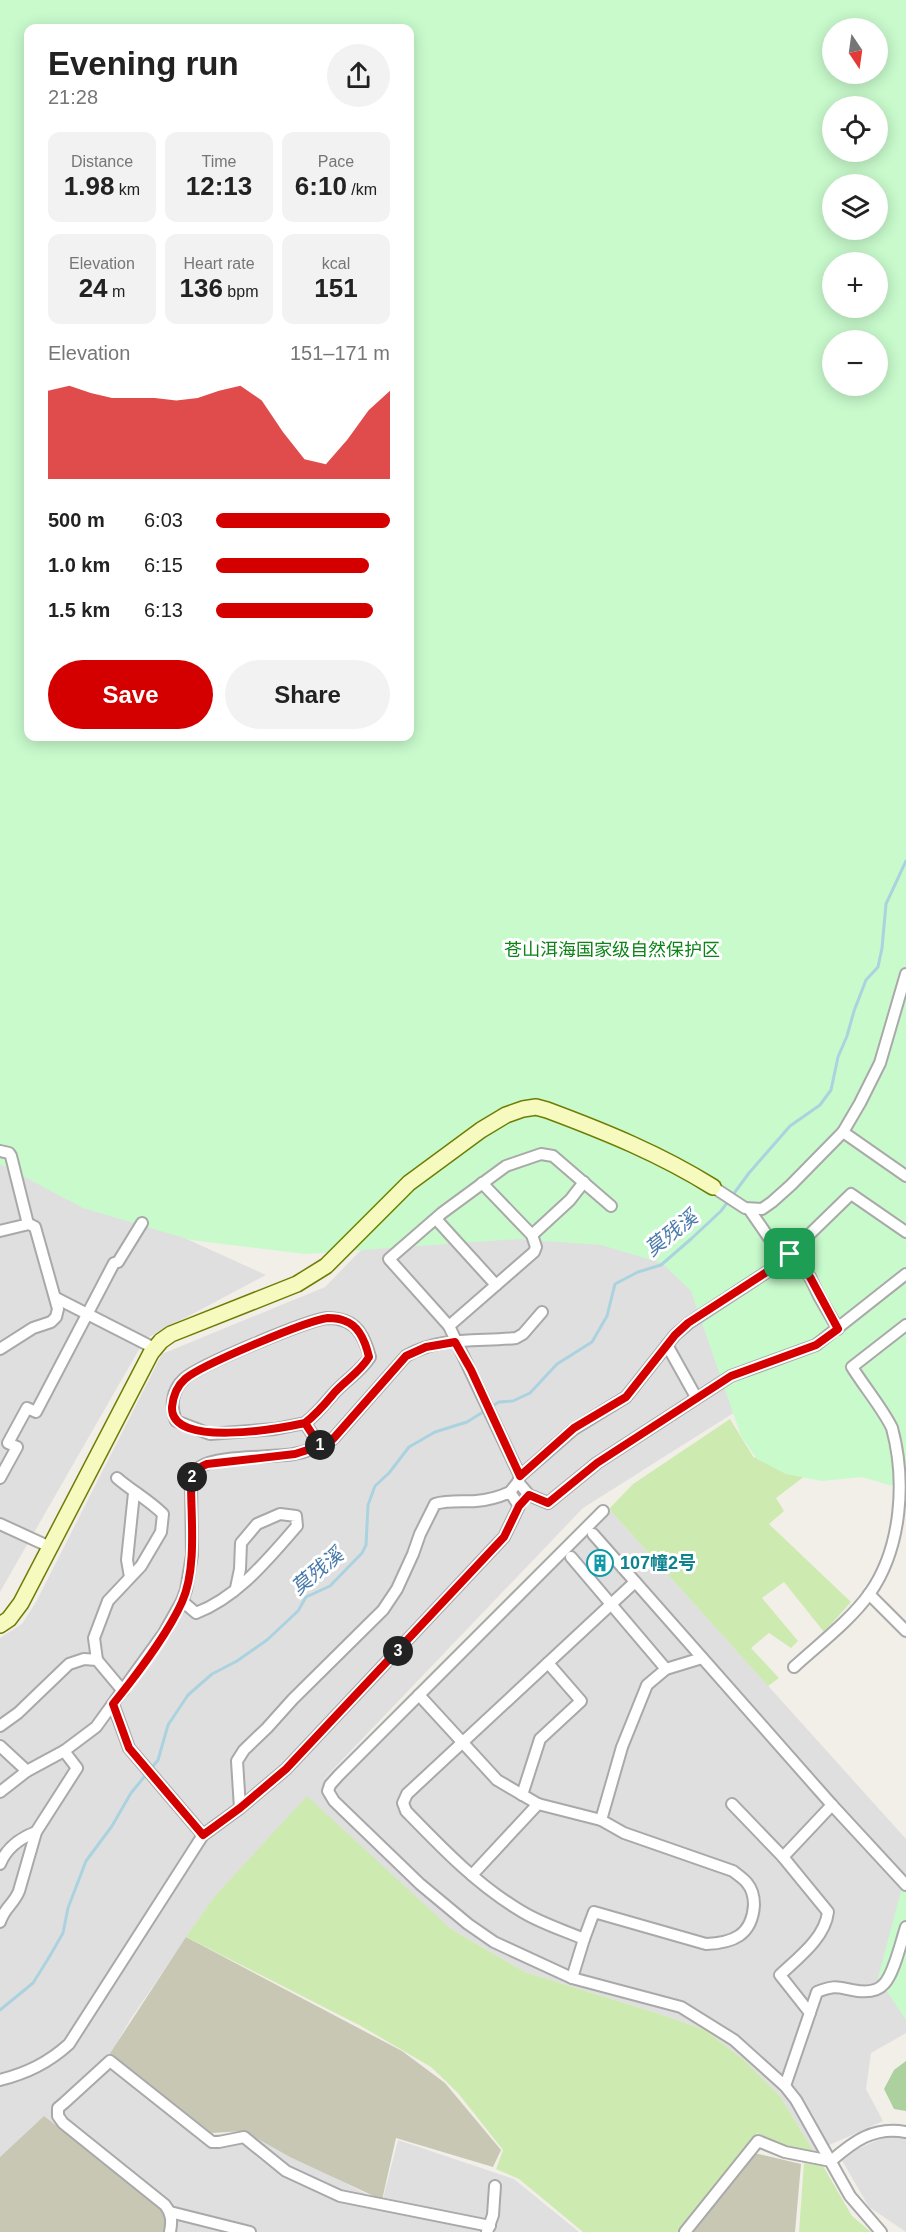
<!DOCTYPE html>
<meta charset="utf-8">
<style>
:root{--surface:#fff;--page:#f2f2f2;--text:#222;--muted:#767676;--accent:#d40000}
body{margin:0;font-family:Arial,"Noto Sans SC",sans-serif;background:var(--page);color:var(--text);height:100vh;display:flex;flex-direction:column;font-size:22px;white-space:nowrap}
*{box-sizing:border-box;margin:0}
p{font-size:20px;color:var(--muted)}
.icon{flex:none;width:33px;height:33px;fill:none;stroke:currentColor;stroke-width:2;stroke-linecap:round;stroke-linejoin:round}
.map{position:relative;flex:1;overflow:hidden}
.sheet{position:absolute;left:24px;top:24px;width:390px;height:717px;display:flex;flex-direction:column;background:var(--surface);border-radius:12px;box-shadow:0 3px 15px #0003}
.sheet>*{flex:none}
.needle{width:39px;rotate:167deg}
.fabs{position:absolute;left:822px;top:18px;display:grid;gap:12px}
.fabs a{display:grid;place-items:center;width:66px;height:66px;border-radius:50%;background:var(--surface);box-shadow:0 3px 15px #0003;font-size:30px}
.pin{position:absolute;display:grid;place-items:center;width:51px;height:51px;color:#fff;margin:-26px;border-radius:12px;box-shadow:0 3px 9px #0006}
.km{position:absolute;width:30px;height:30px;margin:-15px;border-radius:50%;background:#222;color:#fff;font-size:16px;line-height:30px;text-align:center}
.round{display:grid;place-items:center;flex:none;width:63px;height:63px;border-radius:32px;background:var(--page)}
.summary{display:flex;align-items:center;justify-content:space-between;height:102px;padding:0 24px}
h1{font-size:33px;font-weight:700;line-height:45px}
.stats{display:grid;grid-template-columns:repeat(3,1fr);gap:9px;height:102px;padding:6px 24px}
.stats div{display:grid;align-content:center;border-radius:12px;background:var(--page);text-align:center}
.stats b{font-size:26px;font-weight:700}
.stats small{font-size:16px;font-weight:400}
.stats p{font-size:16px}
.chart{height:168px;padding:12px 24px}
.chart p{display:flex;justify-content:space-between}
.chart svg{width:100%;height:108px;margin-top:6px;fill:var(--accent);opacity:.7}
.cta{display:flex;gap:12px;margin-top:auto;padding:12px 24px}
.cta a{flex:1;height:69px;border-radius:36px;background:var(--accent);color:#fff;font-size:24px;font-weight:700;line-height:69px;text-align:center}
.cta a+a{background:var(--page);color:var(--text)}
ul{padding:0 24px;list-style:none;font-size:20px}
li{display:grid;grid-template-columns:96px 72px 1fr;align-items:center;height:45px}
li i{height:15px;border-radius:8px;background:var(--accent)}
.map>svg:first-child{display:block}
.residential{fill:#e0dfdf}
.construction{fill:#c7c7b4}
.grass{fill:#cdebb0}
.forest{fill:#add19e}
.park{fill:#c8facc;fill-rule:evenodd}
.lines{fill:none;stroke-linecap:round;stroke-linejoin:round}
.stream{stroke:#aad3df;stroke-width:3}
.street-casing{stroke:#a9a9a9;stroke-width:14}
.secondary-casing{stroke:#707d05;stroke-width:18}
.street{stroke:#fff;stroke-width:10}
.secondary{stroke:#f7fabf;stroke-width:15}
.route-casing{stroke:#fff;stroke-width:12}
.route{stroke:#d40000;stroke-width:8}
.labels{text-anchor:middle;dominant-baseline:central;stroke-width:6;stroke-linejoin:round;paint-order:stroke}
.park-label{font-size:18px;fill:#0c8416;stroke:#fff}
.culture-label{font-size:18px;font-weight:bold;fill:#0d838f;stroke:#fff;text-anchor:start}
.water-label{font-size:20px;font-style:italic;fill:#4a7aab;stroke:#fff}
</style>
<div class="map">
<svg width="906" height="2232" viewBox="0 0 906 2232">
<rect width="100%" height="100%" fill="#f2efe9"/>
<!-- residential -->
<g class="residential">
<path d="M0 1154 266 1275 145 1339 0 1592Z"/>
<path d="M672 1175 743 1407 583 1508 321 1782 609 1509 906 1839V2033L871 2053 866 2089 883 2121 814 2152 780 2096 744 2060 705 2030 666 2016 525 1972 451 1929 413 1897H214L130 2020 110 2055 212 2135 245 2132 382 2202 398 2140 514 2179 579 2232H164L166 2221 44 2116 0 2157V1638L22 1624 36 1602 162 1354 325 1287 410 1200Z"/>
<path d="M906 2127V2232L869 2207 840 2157Z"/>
</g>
<!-- construction -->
<g class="construction">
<path d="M186 1937 402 2051 445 2083 501 2150 493 2167 396 2138 382 2200 290 2157 244 2131 212 2133 109 2055Z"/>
<path d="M44 2116 159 2206 166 2221 164 2232H0V2157Z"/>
<path d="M754 2153 801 2164 795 2232H693Z"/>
</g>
<!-- grass -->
<g class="grass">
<path d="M730 1419 754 1458 804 1431 822 1463 776 1498 784 1511 769 1524 851 1602 824 1632 784 1582 762 1598 798 1641 791 1648 769 1633 751 1648 779 1678 768 1686 609 1509 633 1484Z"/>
<path d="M307 1796 451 1929 525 1972 666 2016 705 2030 744 2060 780 2096 814 2152 787 2148 757 2133 678 2232H583L519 2179 496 2169 503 2150 458 2093 431 2067 361 2026 186 1937 214 1897Z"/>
<path d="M804 2163 823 2166 852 2216 871 2232H799Z"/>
</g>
<!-- forest -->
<path class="forest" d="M906 2061V2111L894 2109 884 2089 894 2070Z"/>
<!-- park -->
<g class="park">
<path d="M0 0H906V1490L862 1477 822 1481 786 1474 757 1459 741 1436 691 1291 662 1263 601 1245 517 1239 305 1254 191 1240 83 1208 0 1164ZM28 28H410V736H28ZM832 28H878V74H832ZM832 106H878V152H832ZM832 184H878V230H832ZM832 262H878V308H832ZM832 340H878V386H832Z"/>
<path d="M906 1872V2020L878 1978Z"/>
</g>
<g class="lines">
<!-- stream -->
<path class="stream" d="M0 2010 33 1983 48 1959 63 1933 68 1908 86 1861 112 1826 131 1793 158 1760 168 1725 188 1695 212 1674 237 1661 267 1640 298 1611 306 1597 330 1586 362 1553 366 1545 368 1505 375 1486 389 1473 409 1447 435 1432 467 1422 499 1402 513 1401 530 1393 557 1364 592 1342 607 1316 615 1284 638 1272 661 1265 691 1239 721 1211 749 1173 790 1126 820 1105 831 1090 838 1057 847 1036 854 1011 866 980 878 967 882 948 886 904 906 861"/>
<defs>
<g id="street">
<path d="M843 1132 906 1176"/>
<path d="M0 1151 9 1153 11 1156 28 1224"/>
<path d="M482 1183 532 1235 570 1200 584 1182"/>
<path d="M713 1187 745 1208 762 1209 772 1202 791 1185 843 1132 860 1103 880 1063 906 974"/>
<path d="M749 1209 776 1248 790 1254 810 1277 819 1296 838 1329"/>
<path d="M436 1219 496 1285"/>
<path d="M0 1231 29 1224 35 1227 58 1309 56 1317 51 1322 33 1328 0 1349"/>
<path d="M56 1298 154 1348"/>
<path d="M449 1326 534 1252 536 1247 532 1235"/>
<path d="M667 1345 696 1397"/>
<path d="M305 1423 275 1429 210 1434 176 1421C170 1406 172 1390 184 1379 197 1366 308 1320 327 1318 332 1318 340 1319 345 1321 360 1326 366 1343 370 1357 360 1372 347 1379 335 1392 324 1404 319 1412 305 1423L320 1446"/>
<path d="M520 1476 574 1429 626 1397 675 1335 689 1323 779 1264 851 1194 906 1232"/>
<path d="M0 1478 17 1447 8 1443 27 1408 36 1412 114 1263 118 1262 142 1223"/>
<path d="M518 1482 529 1495 548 1503 597 1463 731 1376 816 1345 906 1274"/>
<path d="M510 1492 518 1482 520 1476 449 1326 389 1259 442 1213 506 1166 541 1154 553 1156 611 1206"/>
<path d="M603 1511 338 1776 330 1785 328 1791 334 1801 420 1884 468 1924 494 1942 572 1978 681 2007 734 2040 785 2086 796 2100 850 2196 881 2232"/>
<path d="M0 1524 50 1547"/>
<path d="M593 1534 832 1805 906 1885"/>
<path d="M571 1557 666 1669"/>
<path d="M130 1577 127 1560 134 1493"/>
<path d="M869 1594 906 1631"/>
<path d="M182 1601 196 1613C238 1597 268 1559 297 1526L296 1516 280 1514 257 1524 241 1543 240 1569 236 1588"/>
<path d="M97 1660 94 1638 108 1601 141 1566 161 1532 163 1514C149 1500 132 1491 117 1478"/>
<path d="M794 1667C819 1644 850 1621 870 1593 902 1547 906 1480 892 1428 883 1409 863 1385 852 1367L906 1325"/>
<path d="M419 1695 497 1780 538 1804 601 1820"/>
<path d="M113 1704 129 1748 203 1835"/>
<path d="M0 1726 18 1713 69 1664 84 1659 97 1660 123 1691"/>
<path d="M0 1746 27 1771"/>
<path d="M0 1792 27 1771 64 1751 96 1727 164 1633 182 1601 186 1590 192 1555 191 1483C192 1476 194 1471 200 1467 217 1455 270 1458 294 1454 308 1452 320 1446 333 1439L406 1356C439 1336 479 1342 516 1338L523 1334 542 1312"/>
<path d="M522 1795 540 1739 581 1701 548 1663"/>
<path d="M732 1804 783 1857"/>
<path d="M0 1864C7 1847 20 1838 36 1832"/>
<path d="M472 1875 538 1804"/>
<path d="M0 1922C4 1908 14 1904 19 1891L36 1832 77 1768 64 1751"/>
<path d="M584 1939 594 1912 706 1944C732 1943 752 1936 754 1905 754 1897 753 1890 747 1883 744 1879 738 1875 733 1871L624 1833 601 1820 622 1747 647 1685 666 1669 702 1658"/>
<path d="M572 1978 584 1939C563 1930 540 1923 521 1911 477 1885 441 1847 406 1811L403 1803 407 1794 635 1582"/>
<path d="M810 2013 780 1975C798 1958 825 1938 828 1912L783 1857 832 1805"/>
<path d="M0 2080C27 2073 48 2063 69 2044L203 1835 240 1808 286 1769 504 1537 519 1506 510 1492C499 1497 488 1500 476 1501 463 1502 448 1500 435 1504L420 1534 413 1554 397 1589 383 1610 293 1699 267 1728 244 1750 237 1761 240 1808"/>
<path d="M785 2086 817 1992C837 1984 838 1988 858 1991 867 1992 878 1991 884 1984 894 1974 901 1942 906 1927"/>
<path d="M170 2212 250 2232"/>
<path d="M170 2232C172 2221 172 2214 165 2205L63 2123 58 2116V2108L64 2103 110 2061 212 2142H219L244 2137 286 2171 340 2196 490 2226"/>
<path d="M487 2232 493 2215 495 2186"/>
<path d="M685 2232 758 2141 785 2152 831 2161C854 2141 874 2126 906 2132"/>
</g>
<path id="secondary" d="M0 1625 9 1619 21 1603 151 1353 161 1341 171 1334 297 1284 326 1266 409 1183 481 1130 506 1115 523 1109 536 1107 547 1110C606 1132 660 1154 713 1187"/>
</defs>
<!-- street casing -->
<use href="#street" class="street-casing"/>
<!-- secondary casing -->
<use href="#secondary" class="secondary-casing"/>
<!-- street -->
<use href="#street" class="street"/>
<!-- secondary -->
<use href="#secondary" class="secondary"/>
</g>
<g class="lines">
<defs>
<path id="route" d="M790 1254 779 1264 688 1323 675 1335 626 1397 574 1428 520 1476 471 1370 455 1342 426 1347 406 1356 333 1439 320 1446 305 1423C282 1428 170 1449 172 1407 173 1397 177 1386 185 1379 199 1366 308 1320 328 1318 333 1318 341 1319 345 1321 360 1326 366 1344 369 1357 360 1372 347 1379 335 1392 325 1404 318 1413 305 1423L320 1446 295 1454 207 1464C197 1468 193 1472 191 1483 191 1519 197 1568 182 1602 168 1633 135 1677 113 1704L129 1748 203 1835 240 1808 286 1769 504 1537 519 1506 529 1495 548 1503 597 1463 731 1376 816 1345 838 1329 810 1277 790 1254"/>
</defs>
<!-- route casing -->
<use href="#route" class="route-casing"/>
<!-- route -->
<use href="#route" class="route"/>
</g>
<!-- icons -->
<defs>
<symbol id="building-ring" viewBox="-11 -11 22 22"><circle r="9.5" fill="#fff" stroke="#0f9aa8" stroke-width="1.5"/><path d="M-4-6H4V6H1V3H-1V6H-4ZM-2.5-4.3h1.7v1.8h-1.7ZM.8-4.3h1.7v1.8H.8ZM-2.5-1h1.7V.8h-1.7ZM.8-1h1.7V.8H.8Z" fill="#0f9aa8"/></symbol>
</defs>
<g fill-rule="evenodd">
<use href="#building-ring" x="585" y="1548" width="30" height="30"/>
</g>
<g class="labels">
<!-- park labels -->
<g class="park-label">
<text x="612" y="950">苍山洱海国家级自然保护区</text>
</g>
<!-- culture labels -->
<g class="culture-label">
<text x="620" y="1563">107幢2号</text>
</g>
<!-- water labels -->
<g class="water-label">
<text transform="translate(671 1233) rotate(-38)">莫残溪</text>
<text transform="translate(317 1571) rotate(-40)">莫残溪</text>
</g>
</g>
</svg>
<div class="fabs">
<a><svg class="needle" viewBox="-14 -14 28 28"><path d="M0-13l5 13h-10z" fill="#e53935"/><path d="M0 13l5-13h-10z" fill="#767676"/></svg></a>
<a><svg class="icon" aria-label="locate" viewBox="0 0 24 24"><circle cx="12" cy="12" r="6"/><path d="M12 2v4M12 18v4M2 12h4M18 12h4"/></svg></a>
<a><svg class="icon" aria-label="layers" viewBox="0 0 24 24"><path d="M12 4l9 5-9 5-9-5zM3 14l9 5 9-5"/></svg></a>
<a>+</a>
<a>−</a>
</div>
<div class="pin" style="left:790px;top:1254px;background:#1e9e55"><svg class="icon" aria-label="arrive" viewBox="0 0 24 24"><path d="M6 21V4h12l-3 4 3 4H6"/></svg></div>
<b class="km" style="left:320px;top:1445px">1</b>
<b class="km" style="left:192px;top:1477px">2</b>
<b class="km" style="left:398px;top:1651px">3</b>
<section class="sheet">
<div class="summary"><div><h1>Evening run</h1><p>21:28</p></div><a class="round"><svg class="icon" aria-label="share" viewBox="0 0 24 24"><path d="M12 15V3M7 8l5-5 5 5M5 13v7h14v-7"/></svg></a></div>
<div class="stats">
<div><p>Distance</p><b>1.98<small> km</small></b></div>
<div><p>Time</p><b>12:13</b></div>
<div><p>Pace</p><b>6:10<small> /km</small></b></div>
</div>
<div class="stats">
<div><p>Elevation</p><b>24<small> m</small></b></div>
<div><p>Heart rate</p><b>136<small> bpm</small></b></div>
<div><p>kcal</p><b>151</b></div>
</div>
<div class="chart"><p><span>Elevation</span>151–171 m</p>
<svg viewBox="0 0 160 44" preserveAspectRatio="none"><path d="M0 44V8L10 6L20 9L30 11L40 11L50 11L60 12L70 11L80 8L90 6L100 12L110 25L120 36L130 38L140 28L150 16L160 8V44z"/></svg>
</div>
<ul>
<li><b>500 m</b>6:03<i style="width:100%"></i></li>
<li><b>1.0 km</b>6:15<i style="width:88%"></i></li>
<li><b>1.5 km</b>6:13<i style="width:90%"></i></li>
</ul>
<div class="cta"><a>Save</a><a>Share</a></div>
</section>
</div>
